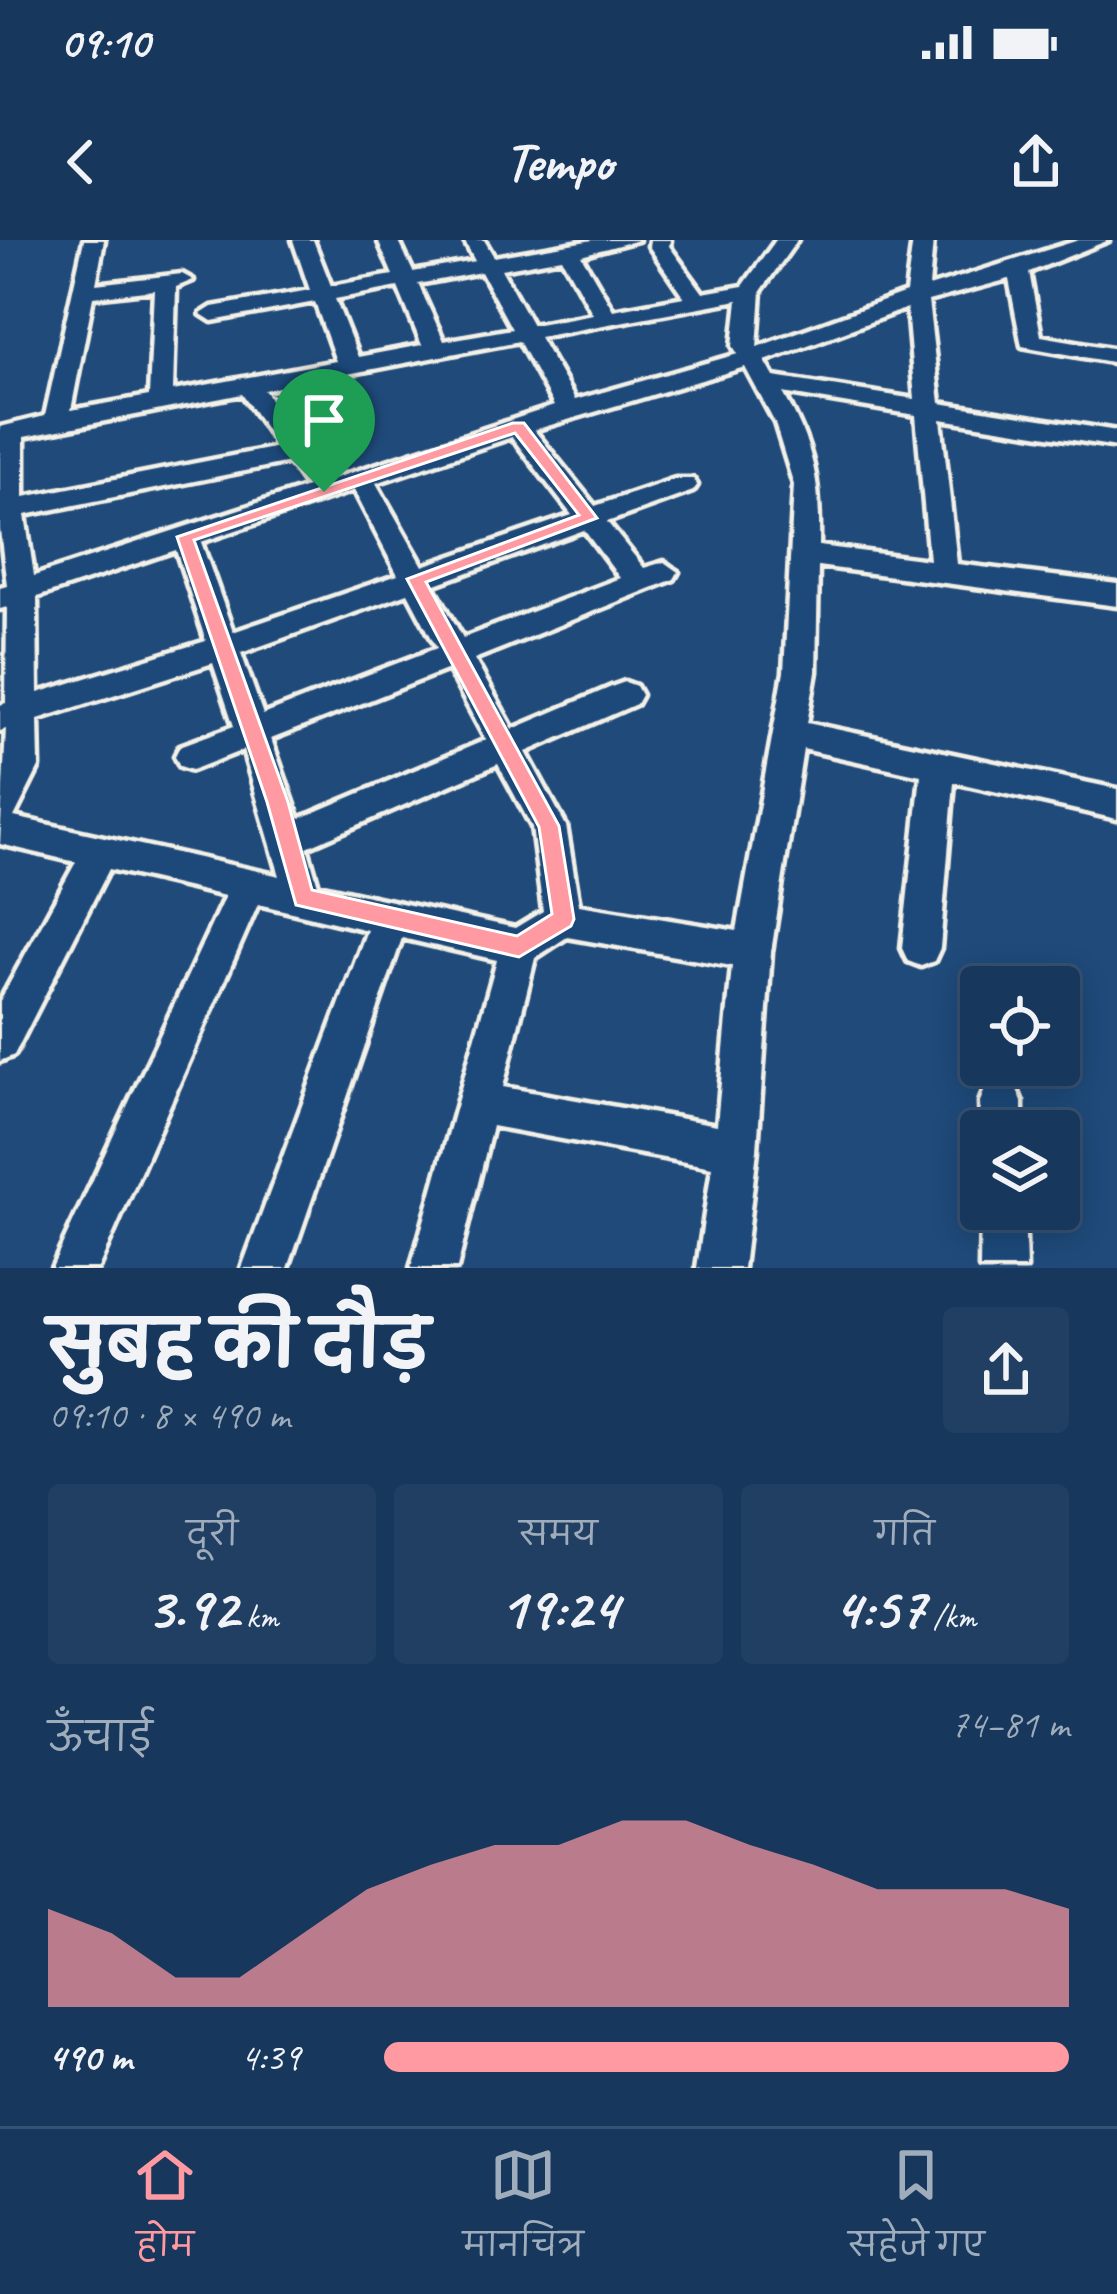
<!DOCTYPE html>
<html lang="hi">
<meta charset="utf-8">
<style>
:root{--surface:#17385c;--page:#203f62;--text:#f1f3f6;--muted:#9eacbb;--line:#365272;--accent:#ff9aa2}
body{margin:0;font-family:Caveat,"Playpen Sans Deva",sans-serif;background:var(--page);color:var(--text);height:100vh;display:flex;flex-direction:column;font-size:45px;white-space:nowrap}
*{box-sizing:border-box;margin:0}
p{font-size:39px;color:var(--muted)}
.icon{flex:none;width:66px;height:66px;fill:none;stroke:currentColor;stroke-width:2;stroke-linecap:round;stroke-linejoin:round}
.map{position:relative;height:1028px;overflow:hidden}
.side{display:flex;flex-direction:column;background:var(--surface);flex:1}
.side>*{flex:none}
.controls{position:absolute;left:960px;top:726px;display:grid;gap:24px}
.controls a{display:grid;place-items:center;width:120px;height:120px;border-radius:12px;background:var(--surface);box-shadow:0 6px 30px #0003,0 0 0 3px var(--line);font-size:60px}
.pin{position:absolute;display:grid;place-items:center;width:102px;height:102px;color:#fff;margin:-123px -51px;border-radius:50% 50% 50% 0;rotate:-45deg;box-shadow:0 0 12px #0007}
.pin .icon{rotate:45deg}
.round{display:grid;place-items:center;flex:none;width:126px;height:126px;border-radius:12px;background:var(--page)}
.headline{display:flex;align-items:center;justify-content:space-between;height:204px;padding:0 48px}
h1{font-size:66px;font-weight:700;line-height:90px}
.metrics{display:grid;grid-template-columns:repeat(3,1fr);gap:18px;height:204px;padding:12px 48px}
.metrics div{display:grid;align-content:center;border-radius:12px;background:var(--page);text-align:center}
.metrics b{font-size:60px;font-weight:700}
.metrics small{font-size:33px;font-weight:400}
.metrics p{font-size:33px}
.chart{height:336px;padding:24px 48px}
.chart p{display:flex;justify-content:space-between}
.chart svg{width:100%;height:216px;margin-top:12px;fill:var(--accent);opacity:.7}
ul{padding:0 48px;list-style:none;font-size:39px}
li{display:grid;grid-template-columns:192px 144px 1fr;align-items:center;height:90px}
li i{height:30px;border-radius:15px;background:var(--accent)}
.status{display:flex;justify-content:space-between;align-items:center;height:84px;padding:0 60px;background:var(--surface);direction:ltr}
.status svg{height:33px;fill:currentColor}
header{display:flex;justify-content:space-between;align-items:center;height:156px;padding:0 48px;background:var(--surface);font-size:54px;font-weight:700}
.dock{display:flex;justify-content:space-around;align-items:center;height:168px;border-top:3px solid var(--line);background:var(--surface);font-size:33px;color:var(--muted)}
.dock a{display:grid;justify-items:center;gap:6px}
.dock .current{color:var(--accent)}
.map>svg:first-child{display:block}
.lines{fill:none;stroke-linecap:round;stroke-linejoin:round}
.minor-casing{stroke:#f4f1e8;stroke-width:9}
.minor{fill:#1f4a7a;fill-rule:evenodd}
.route{fill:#ff9aa2;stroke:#fff;stroke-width:3;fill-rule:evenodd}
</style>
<div class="status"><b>09:10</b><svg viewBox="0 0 49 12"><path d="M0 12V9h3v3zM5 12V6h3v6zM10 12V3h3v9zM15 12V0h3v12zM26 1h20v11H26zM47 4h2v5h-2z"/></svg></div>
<header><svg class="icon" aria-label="back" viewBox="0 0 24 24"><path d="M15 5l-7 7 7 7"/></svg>Tempo<svg class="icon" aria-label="share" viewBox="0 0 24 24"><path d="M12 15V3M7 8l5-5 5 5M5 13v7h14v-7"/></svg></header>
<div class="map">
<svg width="1117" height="1028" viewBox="0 0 1117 1028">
<rect width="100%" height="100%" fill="#1f4a7a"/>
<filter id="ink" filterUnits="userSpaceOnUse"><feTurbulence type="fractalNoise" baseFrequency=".00833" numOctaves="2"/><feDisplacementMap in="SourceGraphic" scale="24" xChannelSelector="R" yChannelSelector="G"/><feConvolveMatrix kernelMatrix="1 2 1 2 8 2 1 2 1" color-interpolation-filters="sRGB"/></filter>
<g filter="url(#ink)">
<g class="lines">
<defs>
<g id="minor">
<path d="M84 0H104L96 44 182 34 193 40 176 47 173 151 336 121 315 62 212 81 201 74 212 67 310 50 293 0H313L331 46 393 35 378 0H398L413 32 475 21 464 0H484L494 17 593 0H638L581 15 613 70 684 57 649 6 650 0H670L669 6 703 53 743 46 776 0H797L761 51 757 107 906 53 913 0H933L929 47 1079 0H1109L1029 32 1041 96 1117 109V123L1022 106 1009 39 928 61 940 163 1117 191V207L941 179 957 324 1117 344V366L818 326 816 432 807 483 1117 549V579L954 542 940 708 934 721 921 726 908 721 902 708 921 535 803 509 771 712 757 910 743 1028H697L712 927 492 886 457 1028H411L497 720 402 698 288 1028H242L367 690 258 664 98 1028H52L225 656 109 629 14 815 0 821V761L76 622 0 604 6 489 0 491V465L6 463 7 367 0 369V347L7 345 0 290V187L45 176ZM562 18 593 74 532 85 501 29ZM481 32 512 89 444 101 418 44ZM398 47 422 105 358 117 335 59ZM154 50 149 156 71 170 93 57ZM738 60 733 106 738 114 575 160 539 97ZM907 68 915 159 774 137 765 121ZM519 101 554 166 329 240 264 150ZM745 127 775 183 794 245 784 432 737 691 579 665 566 586 526 512 636 464 641 455 636 446 625 442 614 446 513 489 474 419 674 339 678 332 664 322 644 328 607 282 693 251 697 245 693 239H675L595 266 534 190ZM783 153 916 175 929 320 819 306C820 243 815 209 783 153ZM242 154 278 207 24 257V197ZM512 197 572 275 423 326 376 243ZM289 222 307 247 34 336 25 275ZM354 250 398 335 233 392 201 302ZM584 290 620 338 463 398 433 345ZM176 310 206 401 38 453 37 357ZM408 353 437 408 263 475 241 413ZM213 423 234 486 180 506 175 516 180 526 192 530 243 510 280 636 14 577 39 527 38 479ZM448 429 486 500 299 579 271 499ZM498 524 532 587 543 671 515 688 318 645 307 607ZM567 697 732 726 717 885 503 847 535 718Z"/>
<path d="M1001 841 1016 847 1022 862V891L981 894 980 862 986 847Z"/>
<path d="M981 967 1024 969 1026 1028H980Z"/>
</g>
</defs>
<!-- minor casing -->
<use href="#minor" class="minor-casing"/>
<!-- minor -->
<use href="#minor" class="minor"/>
</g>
</g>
<!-- route -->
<path class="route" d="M513 183H524L597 278 426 342 559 586 574 679 571 686 519 717 296 665 267 562 177 297ZM515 193 579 275 407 339 539 587 552 674 517 696 312 650 288 562 194 300Z"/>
</svg>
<div class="controls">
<a><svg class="icon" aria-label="locate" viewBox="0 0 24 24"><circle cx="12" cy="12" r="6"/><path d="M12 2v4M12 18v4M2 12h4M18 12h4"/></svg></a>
<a><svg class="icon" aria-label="layers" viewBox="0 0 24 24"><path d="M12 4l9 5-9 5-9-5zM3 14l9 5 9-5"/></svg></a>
</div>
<div class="pin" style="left:324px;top:252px;background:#1e9e55"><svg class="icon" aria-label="arrive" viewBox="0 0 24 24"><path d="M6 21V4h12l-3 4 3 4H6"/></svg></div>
</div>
<section class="side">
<div class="headline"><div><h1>सुबह की दौड़</h1><p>09:10 · 8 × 490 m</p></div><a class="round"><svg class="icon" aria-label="share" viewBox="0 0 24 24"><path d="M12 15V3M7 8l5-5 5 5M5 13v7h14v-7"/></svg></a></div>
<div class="metrics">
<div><p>दूरी</p><b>3.92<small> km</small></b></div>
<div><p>समय</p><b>19:24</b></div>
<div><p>गति</p><b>4:57<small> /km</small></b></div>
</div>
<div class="chart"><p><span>ऊँचाई</span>74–81 m</p>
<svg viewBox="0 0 160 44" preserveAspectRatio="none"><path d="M0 44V24L10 29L20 38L30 38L40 29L50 20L60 15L70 11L80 11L90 6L100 6L110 11L120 15L130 20L140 20L150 20L160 24V44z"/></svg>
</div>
<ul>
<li><b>490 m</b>4:39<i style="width:100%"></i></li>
</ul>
</section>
<nav class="dock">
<a class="current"><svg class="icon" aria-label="home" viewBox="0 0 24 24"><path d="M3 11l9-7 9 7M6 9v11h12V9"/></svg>होम</a>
<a><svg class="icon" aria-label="map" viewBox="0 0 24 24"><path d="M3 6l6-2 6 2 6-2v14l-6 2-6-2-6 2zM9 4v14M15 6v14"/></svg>मानचित्र</a>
<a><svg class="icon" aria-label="saved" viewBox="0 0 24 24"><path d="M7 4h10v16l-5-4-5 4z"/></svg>सहेजे गए</a>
</nav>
